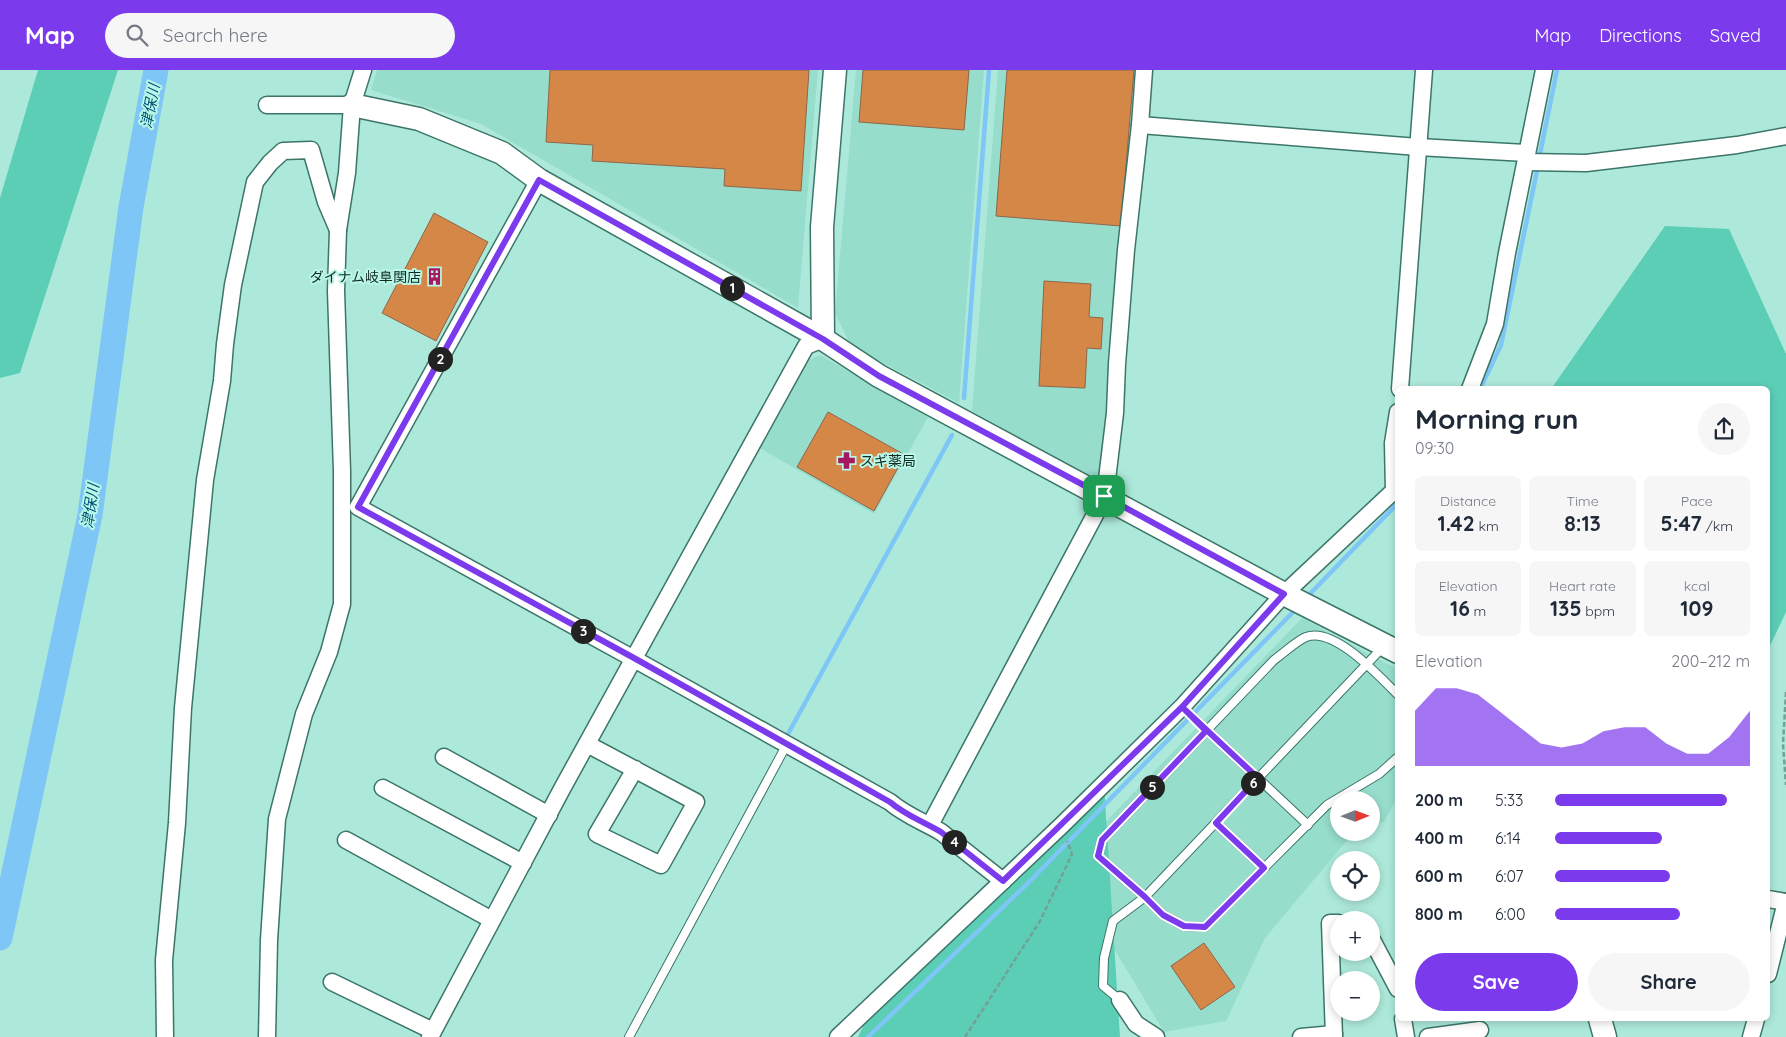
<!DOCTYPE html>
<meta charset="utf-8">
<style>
:root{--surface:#fff;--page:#f6f6f7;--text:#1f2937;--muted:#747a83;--accent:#7c3aed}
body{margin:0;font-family:Quicksand,"Noto Sans JP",sans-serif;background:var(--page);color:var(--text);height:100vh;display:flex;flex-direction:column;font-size:19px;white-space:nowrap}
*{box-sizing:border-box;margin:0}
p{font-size:16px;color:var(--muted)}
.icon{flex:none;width:28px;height:28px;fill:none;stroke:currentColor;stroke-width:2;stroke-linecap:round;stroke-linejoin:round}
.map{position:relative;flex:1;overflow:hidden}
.sheet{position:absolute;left:1395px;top:316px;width:375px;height:635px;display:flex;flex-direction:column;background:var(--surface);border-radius:8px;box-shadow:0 2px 8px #0003}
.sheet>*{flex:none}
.needle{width:32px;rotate:89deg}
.buttons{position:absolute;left:1330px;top:721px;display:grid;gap:10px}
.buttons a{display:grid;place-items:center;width:50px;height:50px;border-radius:50%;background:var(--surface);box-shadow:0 2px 8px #0003;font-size:25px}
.pin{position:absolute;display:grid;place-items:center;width:42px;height:42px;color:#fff;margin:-21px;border-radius:10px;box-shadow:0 2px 8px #0006}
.km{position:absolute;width:25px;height:25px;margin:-12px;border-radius:50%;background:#222;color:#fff;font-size:14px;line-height:25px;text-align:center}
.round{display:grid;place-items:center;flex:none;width:52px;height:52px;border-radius:26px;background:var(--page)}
.head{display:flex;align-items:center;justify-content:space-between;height:85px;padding:0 20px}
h1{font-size:28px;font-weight:700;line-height:38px}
.metrics{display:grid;grid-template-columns:repeat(3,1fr);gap:8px;height:85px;padding:5px 20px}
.metrics div{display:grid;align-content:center;border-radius:8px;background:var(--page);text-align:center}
.metrics b{font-size:21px;font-weight:700}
.metrics small{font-size:14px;font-weight:400}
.metrics p{font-size:14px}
.chart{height:140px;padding:10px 20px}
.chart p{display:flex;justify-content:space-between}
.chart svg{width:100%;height:90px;margin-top:5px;fill:var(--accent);opacity:.7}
.primary-button{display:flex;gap:10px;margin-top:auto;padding:10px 20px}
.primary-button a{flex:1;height:58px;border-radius:30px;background:var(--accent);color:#fff;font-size:20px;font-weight:700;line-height:58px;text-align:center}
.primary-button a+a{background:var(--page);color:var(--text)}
ul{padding:0 20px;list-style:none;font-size:16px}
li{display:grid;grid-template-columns:80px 60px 1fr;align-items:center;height:38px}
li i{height:12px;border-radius:6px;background:var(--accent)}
header{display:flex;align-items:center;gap:30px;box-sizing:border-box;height:70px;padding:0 25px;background:var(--accent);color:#fff}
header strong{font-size:24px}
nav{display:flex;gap:28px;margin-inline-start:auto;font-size:18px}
.search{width:350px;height:45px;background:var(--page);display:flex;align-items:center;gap:12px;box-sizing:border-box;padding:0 18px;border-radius:28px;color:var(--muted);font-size:19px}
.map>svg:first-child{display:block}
.built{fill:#97ddcc}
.green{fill:#5cceb6}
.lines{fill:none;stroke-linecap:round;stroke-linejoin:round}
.stream{stroke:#7dc6f5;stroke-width:4.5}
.river{stroke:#7dc6f5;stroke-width:25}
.building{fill:#d58748;stroke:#8d6649}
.lane-casing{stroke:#3b7669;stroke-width:10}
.street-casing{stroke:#3b7669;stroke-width:19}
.secondary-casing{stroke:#3b7669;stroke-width:25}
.path{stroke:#72a195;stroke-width:2.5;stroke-dasharray:5 2.5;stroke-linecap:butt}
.lane{stroke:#fff;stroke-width:8}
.street{stroke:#fff;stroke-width:16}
.secondary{stroke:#fff;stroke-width:22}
.route-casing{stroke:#fff;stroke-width:10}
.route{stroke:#7c3aed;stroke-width:6}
.labels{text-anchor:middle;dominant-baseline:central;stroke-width:4;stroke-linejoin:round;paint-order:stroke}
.poi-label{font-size:14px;fill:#112a24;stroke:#b9f7e7;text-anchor:end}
.water-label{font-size:15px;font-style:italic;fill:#005379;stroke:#b9f7e7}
</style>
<header>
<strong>Map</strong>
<div class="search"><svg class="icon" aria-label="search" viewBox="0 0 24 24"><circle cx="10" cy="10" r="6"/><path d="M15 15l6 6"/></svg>Search here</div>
<nav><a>Map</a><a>Directions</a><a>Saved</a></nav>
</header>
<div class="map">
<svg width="1786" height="967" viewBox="0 0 1786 967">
<rect width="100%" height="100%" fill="#ade9da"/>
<!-- built -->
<g class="built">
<path d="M377 0H818L798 238 481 54 371 20Z"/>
<path d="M856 0H984L959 333 851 276 835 243Z"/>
<path d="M998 0H1135L1112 330 1105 404 1098 411 972 341Z"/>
<path d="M820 285 928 347 874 444 758 377 807 291Z"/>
<path d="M1302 548 1397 599V728L1384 752 1371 755V730H1339V762L1353 763 1265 868 1226 951 1164 962 1064 795Z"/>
</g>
<!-- green -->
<g class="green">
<path d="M38 0H118L20 303 0 308V128Z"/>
<path d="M1665 156 1729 159 1786 284V542L1768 580V319H1551Z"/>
<path d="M1104 714 1120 967H858L873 936Z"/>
</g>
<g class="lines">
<!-- stream -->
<g class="stream">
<path d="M1539 89 1557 0"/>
<path d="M1480 319 1501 275 1538 96"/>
<path d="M964 328 989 0"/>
<path d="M1307 527 1398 433"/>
<path d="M788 664 952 365"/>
<path d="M868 967 1028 813 1297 538"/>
</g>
<!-- river -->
<path class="river" d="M0 868 90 445 131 137 156 0"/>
</g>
<!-- building -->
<g class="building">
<path d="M550 0H809L801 121 724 116 725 99 592 91 593 75 546 72Z"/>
<path d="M863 0H969L964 60 859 52Z"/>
<path d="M1007 0H1134L1121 156 996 146Z"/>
<path d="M434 143 488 172 436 271 382 243Z"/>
<path d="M1044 211 1091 214 1089 247 1103 248 1101 279 1087 278 1085 318 1039 316Z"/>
<path d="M828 342 905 385 874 441 797 397Z"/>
<path d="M1204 873 1235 917 1201 940 1171 896Z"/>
</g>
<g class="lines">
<defs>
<g id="lane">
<path d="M1398 625C1380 607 1334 556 1306 567 1296 571 1283 584 1274 590L1102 770 1098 786 1145 827 1163 845 1184 856 1205 857 1327 735 1379 704 1398 687"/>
<path d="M1182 637 1308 755"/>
<path d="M1216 753 1264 798"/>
<path d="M1120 930 1103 916 1104 888 1113 851 1145 827 1383 577"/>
<path d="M629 967 787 674"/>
</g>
<g id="street">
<path d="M267 35H352"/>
<path d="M1140 55 1418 77 1527 83"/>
<path d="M1526 92 1586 93 1737 75 1786 66"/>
<path d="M539 110 358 437 634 589 890 732C905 745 924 752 941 762L1003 811"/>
<path d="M1400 319 1424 0"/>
<path d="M1470 319 1495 254 1507 183 1544 0"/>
<path d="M1394 422 1393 373 1398 342"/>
<path d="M587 674 696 732 661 795 597 764 635 699"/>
<path d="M444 687 549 745"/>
<path d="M383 718 523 793"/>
<path d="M930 755 1105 426 1115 343 1117 294 1126 180 1140 55 1144 0"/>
<path d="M346 770 492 850"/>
<path d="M1768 829 1786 832"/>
<path d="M1371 868 1398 919"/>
<path d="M1768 904 1786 832"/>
<path d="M332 912 433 961"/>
<path d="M1120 930 1136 954 1156 967"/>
<path d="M1403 949 1406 967"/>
<path d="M165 967 164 890 177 753 183 638 205 410 222 311 225 274 233 215 255 112 270 93 283 81 311 80 326 132 338 160"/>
<path d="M267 967 269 870 277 749 304 644 329 582 342 534V401L336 221 338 160 347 103 352 35 363 0"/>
<path d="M430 967 563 717 806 276 823 269"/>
<path d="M838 967 1062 755 1182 637 1284 524 1398 417"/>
<path d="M1301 967 1334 964"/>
<path d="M1334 967 1330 853H1339"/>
<path d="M1428 967 1480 960"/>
<path d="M1751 967 1756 949"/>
</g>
<g id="secondary">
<path d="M352 35 419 49 502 83 539 110 823 269 879 306 1284 524 1398 582"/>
<path d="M823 269 822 157 835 0"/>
<path d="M1600 949 1605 967"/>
</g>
</defs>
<!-- lane casing -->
<use href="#lane" class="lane-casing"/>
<!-- street casing -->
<use href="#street" class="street-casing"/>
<!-- secondary casing -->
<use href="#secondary" class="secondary-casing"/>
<!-- path -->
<g class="path">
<path d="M1786 622 1783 674 1786 715"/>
<path d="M965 967 1040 851 1072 784 1067 771"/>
</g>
<!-- lane -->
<use href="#lane" class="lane"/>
<!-- street -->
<use href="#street" class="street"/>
<!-- secondary -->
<use href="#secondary" class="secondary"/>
</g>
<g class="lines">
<defs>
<path id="route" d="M1104 426 879 306 823 269 539 110 358 437 634 588 890 732C905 745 924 752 941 762L1003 811 1182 637 1206 661 1102 770 1098 786 1145 827 1163 845 1184 856 1205 857 1264 798 1216 753 1258 708 1182 637 1284 524 1104 426"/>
</defs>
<!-- route casing -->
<use href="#route" class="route-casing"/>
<!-- route -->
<use href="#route" class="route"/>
</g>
<!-- icons -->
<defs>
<symbol id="building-bare" viewBox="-9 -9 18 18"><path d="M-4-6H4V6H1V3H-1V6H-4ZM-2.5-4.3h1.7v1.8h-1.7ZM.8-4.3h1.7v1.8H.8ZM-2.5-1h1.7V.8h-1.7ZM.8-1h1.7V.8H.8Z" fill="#a5195e" stroke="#b9f7e7" stroke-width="2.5" paint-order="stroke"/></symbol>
<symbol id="pharmacy-bare" viewBox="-9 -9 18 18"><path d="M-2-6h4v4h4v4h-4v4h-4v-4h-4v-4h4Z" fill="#a5195e" stroke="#b9f7e7" stroke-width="2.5" paint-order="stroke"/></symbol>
</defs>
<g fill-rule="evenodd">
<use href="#building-bare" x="422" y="194" width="25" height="25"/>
<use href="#pharmacy-bare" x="834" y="378" width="25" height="25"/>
</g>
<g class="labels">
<!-- poi labels -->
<g class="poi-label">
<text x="421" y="207">ダイナム岐阜関店</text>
<text x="860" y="391" text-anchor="start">スギ薬局</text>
</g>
<!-- water labels -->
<g class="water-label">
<text transform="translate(150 36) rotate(-79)">津保川</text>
<text transform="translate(90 436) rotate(-81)">津保川</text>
</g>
</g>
</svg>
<div class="buttons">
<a><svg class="needle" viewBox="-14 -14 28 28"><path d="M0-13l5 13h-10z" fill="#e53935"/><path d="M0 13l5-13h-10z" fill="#747a83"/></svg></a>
<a><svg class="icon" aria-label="locate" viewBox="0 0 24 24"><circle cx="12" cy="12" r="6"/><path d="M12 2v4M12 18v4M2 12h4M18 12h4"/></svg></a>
<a>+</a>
<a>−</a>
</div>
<div class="pin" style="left:1104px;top:426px;background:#1e9e55"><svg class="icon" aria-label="arrive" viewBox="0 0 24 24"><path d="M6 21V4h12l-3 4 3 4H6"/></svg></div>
<b class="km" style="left:732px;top:218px">1</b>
<b class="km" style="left:440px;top:289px">2</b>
<b class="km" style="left:583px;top:561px">3</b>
<b class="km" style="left:954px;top:772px">4</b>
<b class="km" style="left:1152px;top:717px">5</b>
<b class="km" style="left:1253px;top:713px">6</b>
<section class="sheet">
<div class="head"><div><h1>Morning run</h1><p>09:30</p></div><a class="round"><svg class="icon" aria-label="share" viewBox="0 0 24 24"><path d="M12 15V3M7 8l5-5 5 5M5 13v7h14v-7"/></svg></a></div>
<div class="metrics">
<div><p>Distance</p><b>1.42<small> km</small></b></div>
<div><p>Time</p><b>8:13</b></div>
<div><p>Pace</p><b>5:47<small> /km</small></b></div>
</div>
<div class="metrics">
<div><p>Elevation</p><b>16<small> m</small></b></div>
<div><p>Heart rate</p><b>135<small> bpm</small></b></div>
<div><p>kcal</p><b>109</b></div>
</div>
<div class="chart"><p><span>Elevation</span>200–212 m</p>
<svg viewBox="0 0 160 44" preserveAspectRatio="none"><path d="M0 44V17L10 6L20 6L30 9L40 17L50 25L60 33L70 35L80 33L90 27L100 25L110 25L120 33L130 38L140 38L150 30L160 17V44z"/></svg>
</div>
<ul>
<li><b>200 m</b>5:33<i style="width:88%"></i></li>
<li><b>400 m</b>6:14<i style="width:55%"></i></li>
<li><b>600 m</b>6:07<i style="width:59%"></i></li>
<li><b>800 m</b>6:00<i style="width:64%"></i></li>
</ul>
<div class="primary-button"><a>Save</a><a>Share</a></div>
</section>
</div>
